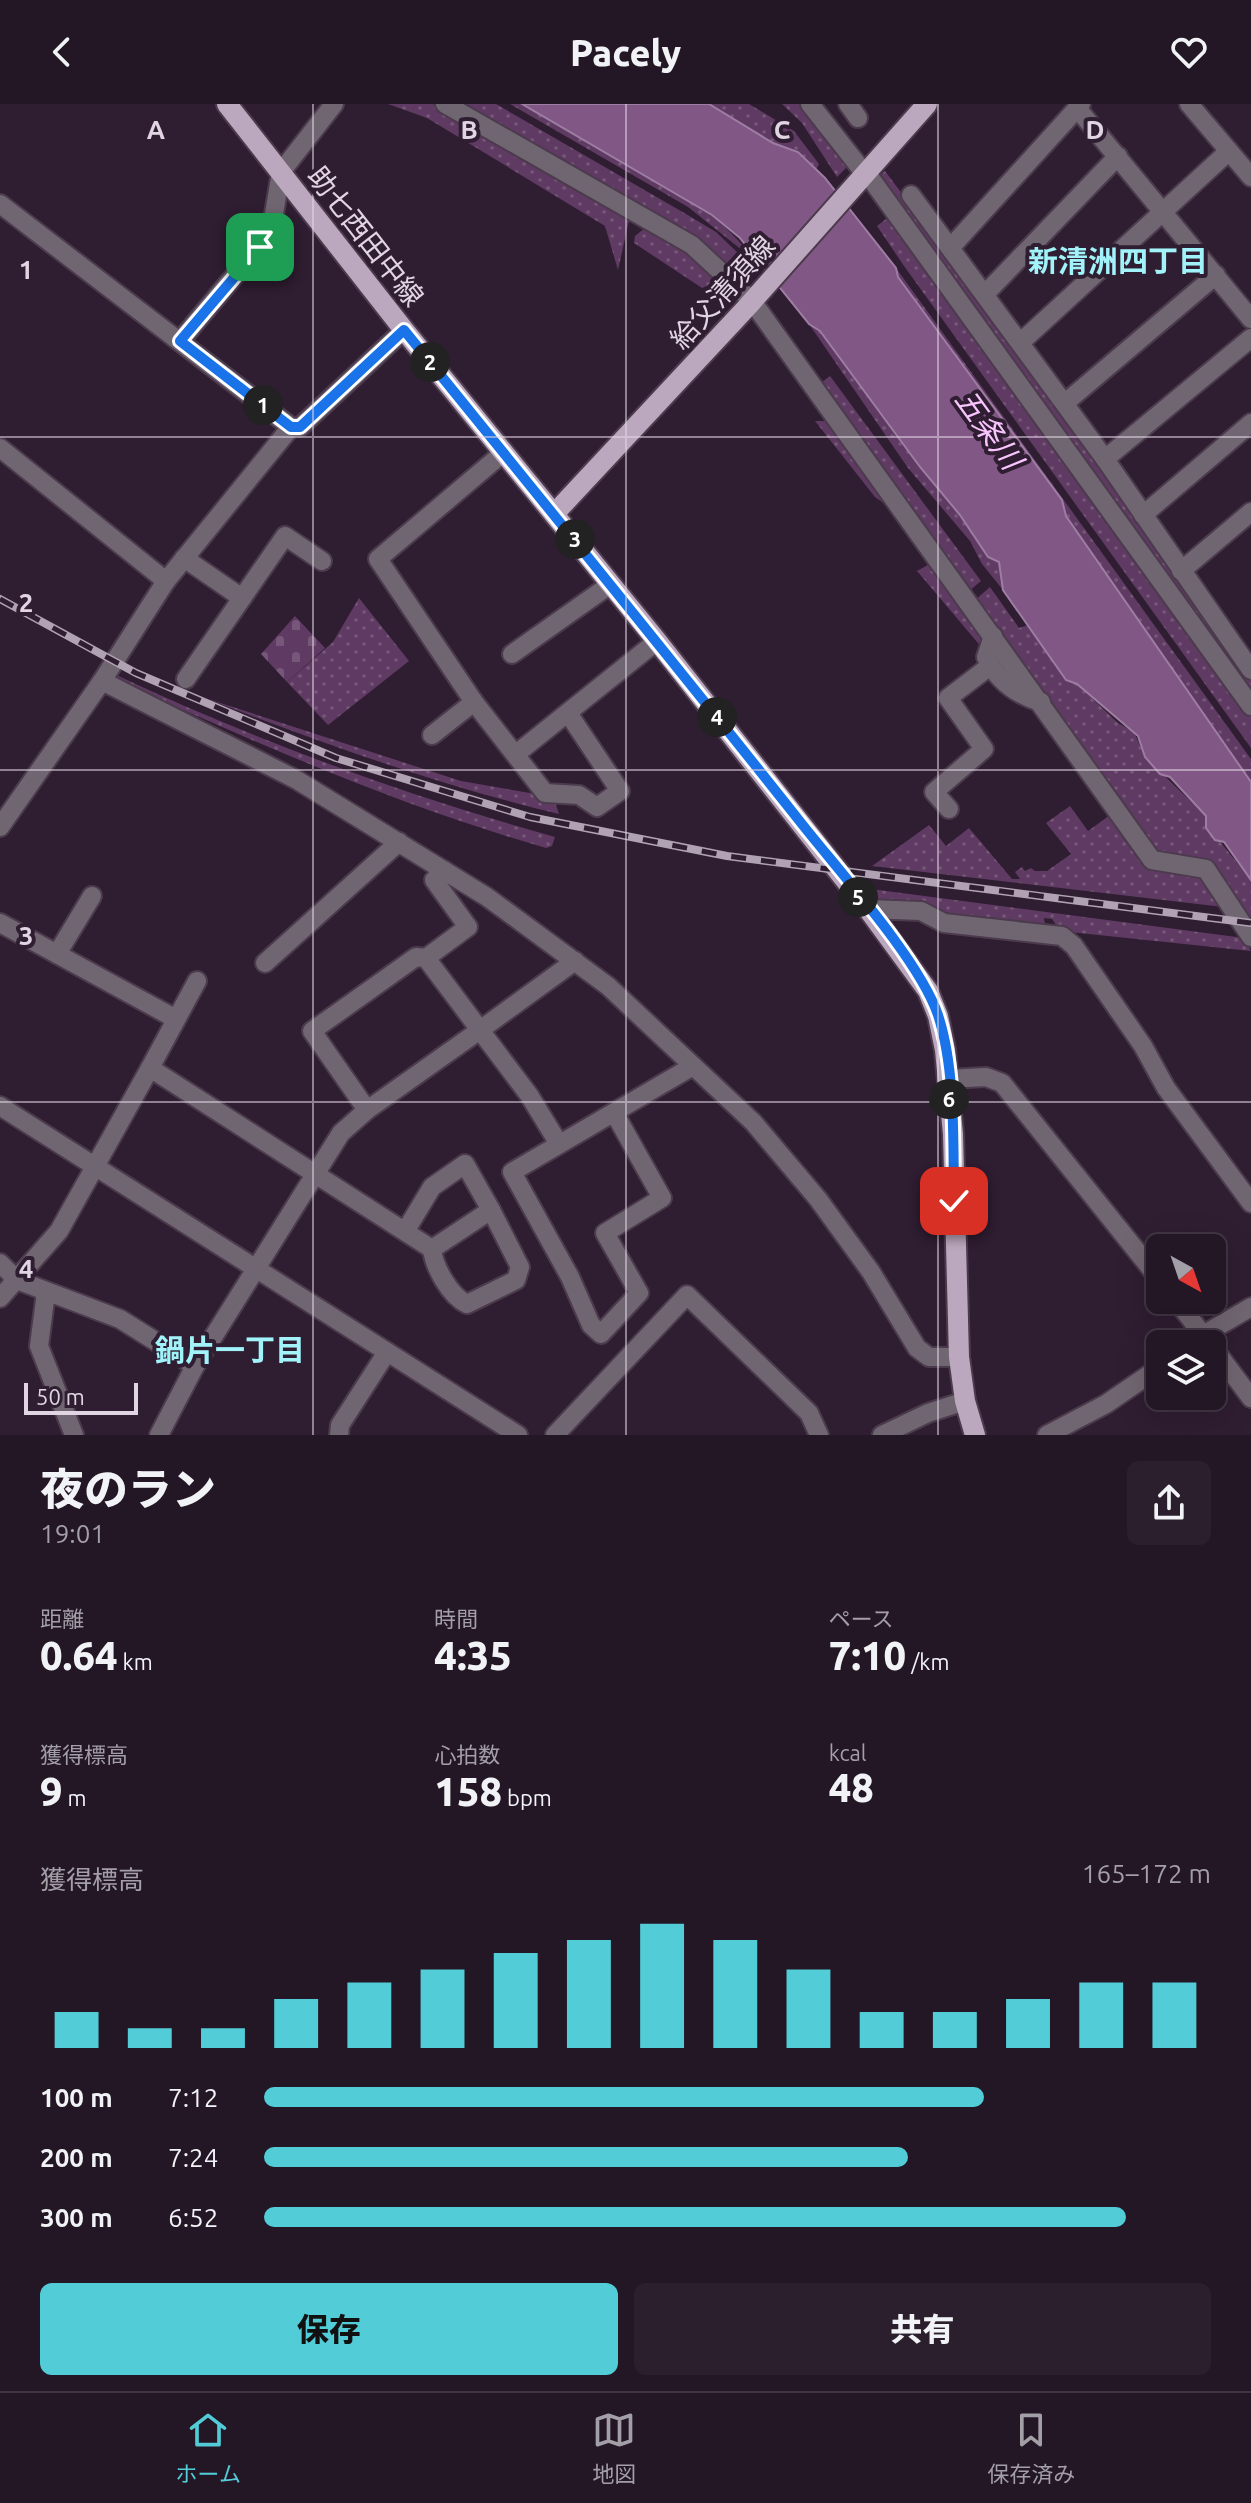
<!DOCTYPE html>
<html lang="ja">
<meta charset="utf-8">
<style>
:root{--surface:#231625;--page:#2b1f2d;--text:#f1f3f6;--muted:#a39fa7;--line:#403542;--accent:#52ccd6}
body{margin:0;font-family:Ubuntu,"Noto Sans JP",sans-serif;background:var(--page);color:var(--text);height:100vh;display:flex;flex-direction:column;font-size:30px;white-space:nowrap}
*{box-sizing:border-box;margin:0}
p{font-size:26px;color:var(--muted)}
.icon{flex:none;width:44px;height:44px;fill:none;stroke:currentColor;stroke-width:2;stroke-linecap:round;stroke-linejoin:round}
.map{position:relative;height:1331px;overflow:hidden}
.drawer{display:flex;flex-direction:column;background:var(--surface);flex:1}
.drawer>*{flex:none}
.needle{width:52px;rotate:140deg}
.fabs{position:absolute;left:1146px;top:1130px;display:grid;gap:16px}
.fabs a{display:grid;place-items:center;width:80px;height:80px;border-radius:12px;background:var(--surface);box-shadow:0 8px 32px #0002,0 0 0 2px var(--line);font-size:40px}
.scale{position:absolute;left:24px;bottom:20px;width:114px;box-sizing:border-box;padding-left:8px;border:4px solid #e2d5e3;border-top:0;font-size:22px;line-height:28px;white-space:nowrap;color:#e2d5e3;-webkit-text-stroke:6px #2f1d31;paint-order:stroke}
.pin{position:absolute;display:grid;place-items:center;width:68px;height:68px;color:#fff;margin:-34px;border-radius:16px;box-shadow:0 4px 12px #0006}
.km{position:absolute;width:40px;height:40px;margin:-20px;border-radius:50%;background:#222;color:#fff;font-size:22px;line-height:40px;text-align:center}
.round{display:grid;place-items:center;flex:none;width:84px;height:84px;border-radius:12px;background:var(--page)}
.overview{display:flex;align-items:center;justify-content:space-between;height:136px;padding:0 40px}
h1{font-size:44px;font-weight:800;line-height:60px}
.figures{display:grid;grid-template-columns:repeat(3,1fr);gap:12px;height:136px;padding:8px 40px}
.figures div{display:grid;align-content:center}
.figures b{font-size:40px;font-weight:800}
.figures small{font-size:22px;font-weight:400}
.figures p{font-size:22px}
.chart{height:224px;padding:16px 40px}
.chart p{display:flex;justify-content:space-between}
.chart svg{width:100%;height:144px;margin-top:8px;stroke:var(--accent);stroke-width:6}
.primary-button{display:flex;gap:16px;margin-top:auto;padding:16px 40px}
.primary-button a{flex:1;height:92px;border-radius:12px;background:var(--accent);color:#111;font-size:32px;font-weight:800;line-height:92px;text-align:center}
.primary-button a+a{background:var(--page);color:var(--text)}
ul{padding:0 40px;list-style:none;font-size:26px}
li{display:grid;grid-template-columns:128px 96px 1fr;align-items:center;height:60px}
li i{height:20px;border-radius:10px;background:var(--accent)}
header{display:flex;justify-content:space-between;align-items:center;height:104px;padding:0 40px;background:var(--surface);font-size:36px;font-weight:800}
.menu{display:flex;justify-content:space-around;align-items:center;height:112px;border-top:2px solid var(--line);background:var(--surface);font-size:22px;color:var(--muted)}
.menu a{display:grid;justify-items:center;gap:4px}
.menu .active{color:var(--accent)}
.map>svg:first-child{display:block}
.grass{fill:url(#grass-dots)}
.cemetery{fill:url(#cemetery-stones)}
.water{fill:#815786;stroke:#9e7da2;stroke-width:2}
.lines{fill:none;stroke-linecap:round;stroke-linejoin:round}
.minor-casing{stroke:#4c3a4d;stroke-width:22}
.major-casing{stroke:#4c3a4d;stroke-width:24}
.minor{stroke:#706671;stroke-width:18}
.major{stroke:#bca8be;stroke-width:20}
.rail-casing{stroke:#b0a2b2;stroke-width:8}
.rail{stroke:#2f1d31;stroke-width:5;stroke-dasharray:15;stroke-linecap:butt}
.route-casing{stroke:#fff;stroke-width:16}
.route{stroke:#1a73e8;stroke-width:10}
.grid{fill:none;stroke:#e2d5e3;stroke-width:2;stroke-opacity:0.55}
.labels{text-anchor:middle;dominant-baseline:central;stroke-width:8;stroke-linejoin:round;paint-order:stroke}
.street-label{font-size:28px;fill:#e2d5e3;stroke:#2f1d31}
.neighbourhood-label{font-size:30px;font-weight:bold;fill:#a1f2f9;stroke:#2f1d31}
.water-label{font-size:30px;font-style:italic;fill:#f9c5fe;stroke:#2f1d31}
.grid-label{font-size:26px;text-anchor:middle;font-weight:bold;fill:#e2d5e3;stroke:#2f1d31;stroke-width:8;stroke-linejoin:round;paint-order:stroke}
</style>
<header><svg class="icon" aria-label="back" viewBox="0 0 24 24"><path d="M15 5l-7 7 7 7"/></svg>Pacely<svg class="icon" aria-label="heart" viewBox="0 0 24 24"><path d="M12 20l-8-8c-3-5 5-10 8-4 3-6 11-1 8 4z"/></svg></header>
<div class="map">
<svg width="1251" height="1331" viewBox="0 0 1251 1331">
<defs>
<pattern id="grass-dots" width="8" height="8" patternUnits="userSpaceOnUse" patternTransform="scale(2)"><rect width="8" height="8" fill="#5f3a63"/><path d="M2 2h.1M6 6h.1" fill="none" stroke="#765679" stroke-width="1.8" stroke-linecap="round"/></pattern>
<pattern id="cemetery-stones" width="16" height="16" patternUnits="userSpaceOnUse" patternTransform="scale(2)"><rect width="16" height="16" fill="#5f3a63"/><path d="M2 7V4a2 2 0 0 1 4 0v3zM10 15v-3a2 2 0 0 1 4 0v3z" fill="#765679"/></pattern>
</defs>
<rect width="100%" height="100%" fill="#2f1d31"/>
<!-- grass -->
<g class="grass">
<path d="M388 0H433L630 112 618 166 605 122 427 14Z"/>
<path d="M459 0H496L686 110 716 128 739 150 727 163Z"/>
<path d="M510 0H522C588 37 713 93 752 154L688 103Z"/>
<path d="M709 0H749L794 27 819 60 815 68 798 48 773 39Z"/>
<path d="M770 0H802L848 62 837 73 802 19 782 0Z"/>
<path d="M885 67 1036 268 1251 577V592L878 73Z"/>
<path d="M891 111 1107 405 1251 612V644L904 162 877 122Z"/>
<path d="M645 124 683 144 720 177 702 184 634 139 635 132Z"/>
<path d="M896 164 1251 655V678L1066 411 1061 396 897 173Z"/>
<path d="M809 220 820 227C866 289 912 351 960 411 973 427 979 449 999 457L1003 486 982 460 970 437 908 364Z"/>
<path d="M830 272 981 477 968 488 818 281Z"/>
<path d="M815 317H828L892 405 875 393Z"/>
<path d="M933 458 985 530 983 545 917 467Z"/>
<path d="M990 483 1019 524 1028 521 1066 576 1077 580 1118 619 1134 628 1145 653 1206 712 1205 719 1251 776V820L1209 759 1156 749 974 497Z"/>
<path d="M359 494 409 557 328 621 287 578 333 538Z"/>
<path d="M112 569C254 636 404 691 555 733L552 742 546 744C397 701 256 639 114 575Z"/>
<path d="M205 594 461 677 536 690 555 698 559 710C437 681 322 639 205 594Z"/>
<path d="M1070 702 1088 727 1110 711 1147 762 1202 773 1223 803 872 762 929 721 946 742 969 724 1012 775H1020L1015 768 1022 763 1025 767 1031 764 1035 767H1047L1071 750 1046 719Z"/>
<path d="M871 785 1244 834 1251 847 1060 827 1052 815 1044 814 1045 823 957 817 927 803 879 795Z"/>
</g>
<!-- cemetery -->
<path class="cemetery" d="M295 512 325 544 287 578 261 550Z"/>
<!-- water -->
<path class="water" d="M522 0H709L773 39 798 48 825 74 896 164 898 173 1062 396 1066 412 1251 678V776L1224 738 1215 736 1206 724V712L1170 673 1160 670 1145 653 1138 632 1077 580 1066 576 1003 486 999 458 988 453 960 411 920 363 820 227 809 220 740 134 712 111Z"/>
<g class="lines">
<defs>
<g id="minor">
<path d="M445 0 692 141 752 197 1152 756 1206 765 1251 833"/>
<path d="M810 0 865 70"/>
<path d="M848 0 858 14"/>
<path d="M1189 0 1251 73"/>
<path d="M1077 4 1251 215"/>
<path d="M866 68 1251 602"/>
<path d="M911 91 1105 355 1251 566"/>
<path d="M0 100 291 323"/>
<path d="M952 142 1081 0"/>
<path d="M986 189 1118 52"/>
<path d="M180 237 271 128 281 68 334 0"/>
<path d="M1021 238 1229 47"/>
<path d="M1065 299 1216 171"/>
<path d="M0 344 166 477"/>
<path d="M503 349 378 455 474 598 545 689 579 691 597 703 620 687 568 609"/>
<path d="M1105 355 1251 234"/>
<path d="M1143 411 1251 319"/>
<path d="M184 454 242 494"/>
<path d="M1181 467 1251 408"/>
<path d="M993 532 986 553C997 576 1017 591 1041 598"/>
<path d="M512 550 611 480"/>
<path d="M186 575 285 432 322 457"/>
<path d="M102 577 297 676 487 793 608 882 753 1018 818 1095 871 1168 917 1244 929 1253H959"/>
<path d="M432 631 474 598"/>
<path d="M516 650 657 537"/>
<path d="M949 705 934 688 984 645 948 594 990 562"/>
<path d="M0 723 102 577 166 477 291 323H300L404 226"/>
<path d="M868 805 921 807 944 819 1062 832 1074 842 1143 942 1166 984 1251 1099"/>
<path d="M0 819 176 915"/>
<path d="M57 850 92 792"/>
<path d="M426 854 468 823 434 776 445 767"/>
<path d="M265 859 399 738"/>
<path d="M150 964 197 877"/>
<path d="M948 975 986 973 1002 979 1160 1176"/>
<path d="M0 1002 518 1331"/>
<path d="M615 1010 662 1094 605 1129 639 1189 601 1230 591 1221 570 1173 512 1068 693 962"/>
<path d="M559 1040 529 991 480 926 367 1006 312 927 416 853 426 854 480 926 575 857"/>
<path d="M432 1145C434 1163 450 1192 467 1200L516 1176 520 1163 491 1106"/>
<path d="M0 1159 17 1176 120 1215 195 1262"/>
<path d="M46 1188 39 1242 74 1331"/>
<path d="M0 1194 59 1127 150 964 432 1145 491 1106 465 1060 432 1083 406 1126"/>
<path d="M1176 1196 1210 1240"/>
<path d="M1203 1231 1251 1203"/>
<path d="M1212 1242 1251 1294"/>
<path d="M159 1331 195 1262 341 1029 367 1006"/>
<path d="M339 1331 340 1321 387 1248"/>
<path d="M555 1331 687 1191 809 1309 819 1331"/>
<path d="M882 1331 928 1309 965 1297"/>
<path d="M1047 1331 1106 1300 1160 1263"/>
</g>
<g id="major">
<path d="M227 0 404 226 657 537 868 805 928 887 938 912 945 946 953 1030 959 1253 965 1297 975 1331"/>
<path d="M554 410 748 202 927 0"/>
</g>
</defs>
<!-- minor casing -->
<use href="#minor" class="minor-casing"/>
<!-- major casing -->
<use href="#major" class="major-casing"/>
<!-- minor -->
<use href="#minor" class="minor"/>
<!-- major -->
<use href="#major" class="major"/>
<defs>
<path id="rail" d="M0 495 136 569 336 654 530 713 727 752 1251 819"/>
</defs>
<!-- rail casing -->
<use href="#rail" class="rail-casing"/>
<!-- rail -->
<use href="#rail" class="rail"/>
</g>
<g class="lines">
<defs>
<path id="route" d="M260 143 180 237 291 323H300L404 226C536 389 668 551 798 715 837 765 919 855 938 911 956 966 953 1040 954 1097"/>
</defs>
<!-- route casing -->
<use href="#route" class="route-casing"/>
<!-- route -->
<use href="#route" class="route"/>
</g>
<!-- grid -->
<path class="grid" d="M313 0V1331M626 0V1331M938 0V1331M0 333H1251M0 666H1251M0 998H1251"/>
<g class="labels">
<!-- street labels -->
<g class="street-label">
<text transform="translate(366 132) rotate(52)">助七西田中線</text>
<text transform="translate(722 188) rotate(-48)">給父清須線</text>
</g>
<!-- neighbourhood labels -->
<g class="neighbourhood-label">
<text x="1118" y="157">新清洲四丁目</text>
<text x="230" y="1246">鍋片一丁目</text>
</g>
<!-- water labels -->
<g class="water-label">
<text transform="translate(989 325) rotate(54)">五条川</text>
</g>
</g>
<g class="grid-label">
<text x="156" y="35">A</text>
<text x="469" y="35">B</text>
<text x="782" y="35">C</text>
<text x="1095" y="35">D</text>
<text x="26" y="175">1</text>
<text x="26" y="508">2</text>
<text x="26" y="841">3</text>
<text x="26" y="1174">4</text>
</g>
</svg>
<div class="fabs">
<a><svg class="needle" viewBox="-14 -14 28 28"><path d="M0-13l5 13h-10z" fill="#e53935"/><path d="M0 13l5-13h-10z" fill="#a39fa7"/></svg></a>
<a><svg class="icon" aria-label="layers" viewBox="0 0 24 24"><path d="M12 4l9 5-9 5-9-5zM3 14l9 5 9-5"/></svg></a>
</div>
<div class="scale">50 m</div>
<div class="pin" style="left:260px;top:143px;background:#1e9e55"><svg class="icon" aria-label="arrive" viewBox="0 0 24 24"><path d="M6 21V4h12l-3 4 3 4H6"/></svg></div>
<div class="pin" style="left:954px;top:1097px;background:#d93025"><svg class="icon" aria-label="check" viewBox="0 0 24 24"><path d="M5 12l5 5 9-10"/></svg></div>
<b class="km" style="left:263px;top:301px">1</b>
<b class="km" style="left:430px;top:258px">2</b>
<b class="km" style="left:575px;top:435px">3</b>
<b class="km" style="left:717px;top:613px">4</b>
<b class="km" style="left:858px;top:793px">5</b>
<b class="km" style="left:949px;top:995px">6</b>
</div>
<section class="drawer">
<div class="overview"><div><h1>夜のラン</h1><p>19:01</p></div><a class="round"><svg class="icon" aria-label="share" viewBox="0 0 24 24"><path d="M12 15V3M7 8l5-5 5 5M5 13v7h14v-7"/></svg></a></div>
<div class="figures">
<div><p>距離</p><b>0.64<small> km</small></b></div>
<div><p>時間</p><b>4:35</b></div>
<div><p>ペース</p><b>7:10<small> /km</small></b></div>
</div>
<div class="figures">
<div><p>獲得標高</p><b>9<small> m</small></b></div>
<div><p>心拍数</p><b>158<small> bpm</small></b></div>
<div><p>kcal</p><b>48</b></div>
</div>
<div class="chart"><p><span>獲得標高</span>165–172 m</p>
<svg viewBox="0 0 160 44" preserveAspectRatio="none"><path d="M5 44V33M15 44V38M25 44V38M35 44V29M45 44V24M55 44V20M65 44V15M75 44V11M85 44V6M95 44V11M105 44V20M115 44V33M125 44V33M135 44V29M145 44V24M155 44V24"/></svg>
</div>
<ul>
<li><b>100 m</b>7:12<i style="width:76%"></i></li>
<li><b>200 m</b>7:24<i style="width:68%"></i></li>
<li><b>300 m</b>6:52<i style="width:91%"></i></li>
</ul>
<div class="primary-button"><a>保存</a><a>共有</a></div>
</section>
<nav class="menu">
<a class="active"><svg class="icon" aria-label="home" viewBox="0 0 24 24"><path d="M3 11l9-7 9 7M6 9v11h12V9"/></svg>ホーム</a>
<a><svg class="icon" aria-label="map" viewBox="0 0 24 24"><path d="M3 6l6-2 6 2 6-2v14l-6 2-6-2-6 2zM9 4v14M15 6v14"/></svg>地図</a>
<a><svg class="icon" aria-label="saved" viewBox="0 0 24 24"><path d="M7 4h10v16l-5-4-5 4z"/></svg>保存済み</a>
</nav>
